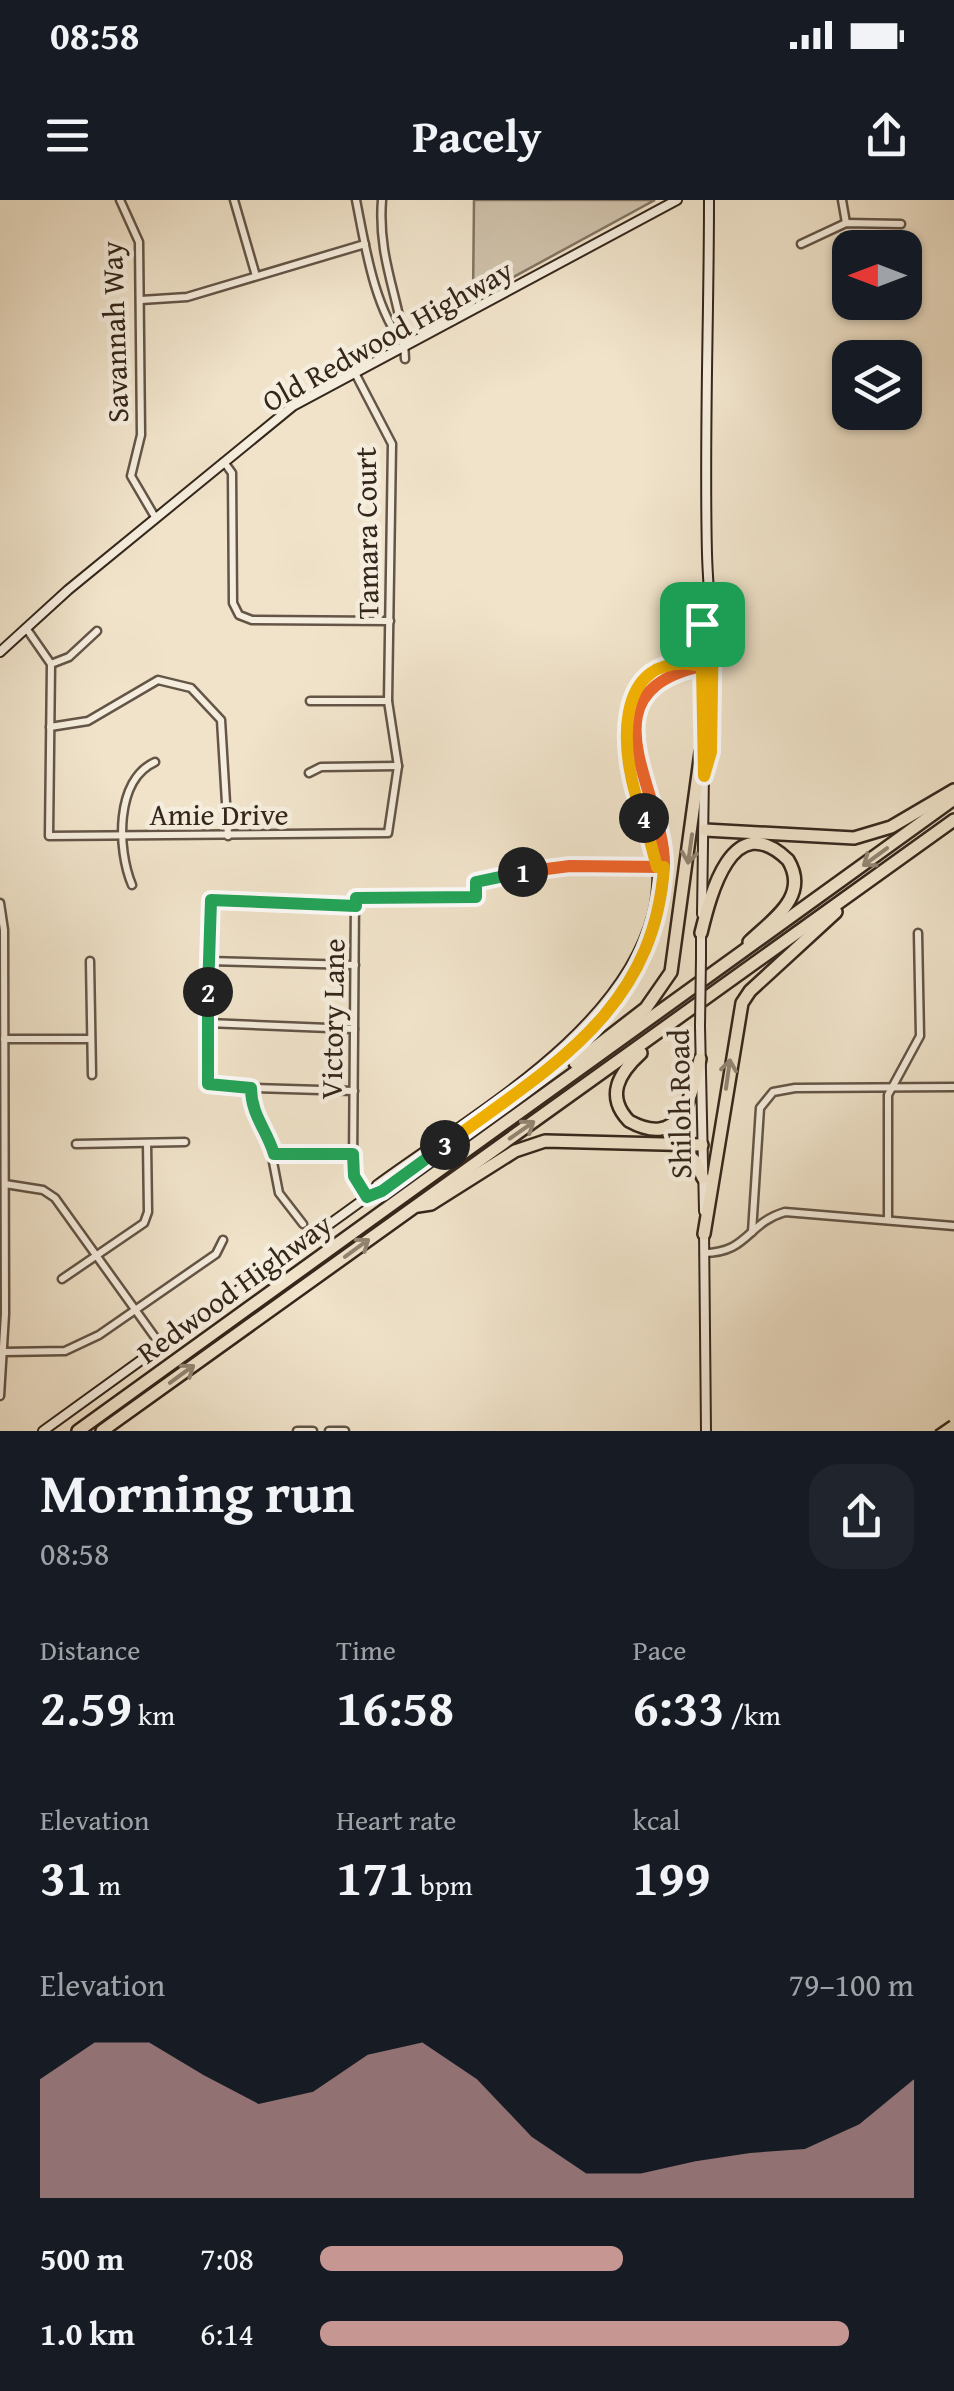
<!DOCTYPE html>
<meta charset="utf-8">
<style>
:root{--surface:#171b24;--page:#20242c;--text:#f1f3f6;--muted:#9ea1a6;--accent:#c59692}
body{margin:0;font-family:"Gentium Book Plus",serif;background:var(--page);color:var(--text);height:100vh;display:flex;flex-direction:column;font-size:38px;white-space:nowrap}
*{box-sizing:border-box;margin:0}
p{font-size:32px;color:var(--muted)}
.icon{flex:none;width:55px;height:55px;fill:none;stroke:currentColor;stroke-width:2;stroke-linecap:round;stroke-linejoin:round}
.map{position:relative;height:1231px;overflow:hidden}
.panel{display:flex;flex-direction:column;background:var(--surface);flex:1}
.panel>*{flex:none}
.needle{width:65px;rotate:270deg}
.fabs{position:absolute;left:832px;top:30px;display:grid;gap:20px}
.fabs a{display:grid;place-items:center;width:90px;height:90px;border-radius:20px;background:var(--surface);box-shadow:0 2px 8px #0004;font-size:50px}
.pin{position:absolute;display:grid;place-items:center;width:85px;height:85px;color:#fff;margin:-42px;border-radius:20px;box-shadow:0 5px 15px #0006}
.km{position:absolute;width:50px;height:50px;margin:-25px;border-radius:50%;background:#222;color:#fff;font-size:28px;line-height:50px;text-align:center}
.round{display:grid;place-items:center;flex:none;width:105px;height:105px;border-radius:30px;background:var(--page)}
.headline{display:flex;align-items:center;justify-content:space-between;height:170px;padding:0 40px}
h1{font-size:55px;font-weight:700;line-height:75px}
.stats{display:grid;grid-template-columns:repeat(3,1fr);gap:15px;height:170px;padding:10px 40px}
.stats div{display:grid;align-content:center}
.stats b{font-size:50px;font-weight:700}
.stats small{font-size:28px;font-weight:400}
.stats p{font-size:28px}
.chart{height:280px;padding:20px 40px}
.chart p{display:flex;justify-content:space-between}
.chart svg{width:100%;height:180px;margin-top:10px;fill:var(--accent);opacity:.7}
ul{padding:0 40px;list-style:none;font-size:32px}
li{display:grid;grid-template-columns:160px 120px 1fr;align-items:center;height:75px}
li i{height:25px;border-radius:12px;background:var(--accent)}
.status{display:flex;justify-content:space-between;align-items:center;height:70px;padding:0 50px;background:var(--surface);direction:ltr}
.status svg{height:28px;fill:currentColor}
header{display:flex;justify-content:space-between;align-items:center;height:130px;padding:0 40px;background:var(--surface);font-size:45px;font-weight:700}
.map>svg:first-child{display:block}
.green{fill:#d0c3ac;stroke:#827464;stroke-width:2.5}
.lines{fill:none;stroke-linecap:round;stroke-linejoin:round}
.street-casing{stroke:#645547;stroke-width:11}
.secondary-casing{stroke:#35261b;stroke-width:12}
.highway-casing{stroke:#35261b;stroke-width:16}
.street{stroke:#f5eddd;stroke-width:6}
.secondary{stroke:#f5eddd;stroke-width:8}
.highway{stroke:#f0e3ca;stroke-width:11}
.rail{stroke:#35261b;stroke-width:2.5;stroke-dasharray:18 18;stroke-linecap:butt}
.secondary-bridge-casing{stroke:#35261b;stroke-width:12;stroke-linecap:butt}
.secondary-bridge{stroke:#f5eddd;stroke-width:8}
.oneway{stroke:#928472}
.split-1-casing{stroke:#fff;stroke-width:20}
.split-2-casing{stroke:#fff;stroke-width:20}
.split-3-casing{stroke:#fff;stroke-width:20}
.split-4-casing{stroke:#fff;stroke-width:20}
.split-5-casing{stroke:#fff;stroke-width:20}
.split-1{stroke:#f0652b;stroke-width:12}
.split-2{stroke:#22a559;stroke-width:12}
.split-3{stroke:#22a559;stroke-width:12}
.split-4{stroke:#f5b400;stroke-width:12}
.split-5{stroke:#f5b400;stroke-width:12}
.labels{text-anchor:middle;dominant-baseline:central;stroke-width:9;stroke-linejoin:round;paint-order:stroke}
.street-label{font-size:30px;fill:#35261b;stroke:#f5eddd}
</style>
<div class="status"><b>08:58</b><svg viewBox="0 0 49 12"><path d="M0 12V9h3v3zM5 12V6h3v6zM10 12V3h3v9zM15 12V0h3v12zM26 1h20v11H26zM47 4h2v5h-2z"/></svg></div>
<header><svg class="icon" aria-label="menu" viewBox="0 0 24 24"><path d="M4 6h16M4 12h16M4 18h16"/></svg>Pacely<svg class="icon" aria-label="share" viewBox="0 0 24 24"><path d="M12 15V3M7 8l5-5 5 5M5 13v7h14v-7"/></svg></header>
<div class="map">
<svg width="954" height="1231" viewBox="0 0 954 1231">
<rect width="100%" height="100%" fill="#f0e3ca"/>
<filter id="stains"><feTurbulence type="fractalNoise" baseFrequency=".002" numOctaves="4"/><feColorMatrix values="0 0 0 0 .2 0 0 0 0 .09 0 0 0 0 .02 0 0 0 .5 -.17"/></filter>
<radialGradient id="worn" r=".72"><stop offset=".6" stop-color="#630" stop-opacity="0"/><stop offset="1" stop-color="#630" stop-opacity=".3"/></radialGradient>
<!-- green -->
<path class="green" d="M474 0H655L473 99Z"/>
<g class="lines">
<defs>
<g id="street">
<path d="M120 0 139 42 141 235 131 276 155 317"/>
<path d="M234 0 256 76"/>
<path d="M356 0C365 45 374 108 404 145"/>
<path d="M382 0C377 63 403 103 405 159"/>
<path d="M842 0 846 23"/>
<path d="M801 44 846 23 901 24"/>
<path d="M141 100 187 97 365 44"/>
<path d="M224 262 232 273 233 403 239 415 252 420 390 421"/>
<path d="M26 428 51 464 49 636 388 633 398 566 388 501 392 244 355 173"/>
<path d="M51 464 69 457 97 431"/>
<path d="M310 501H388"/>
<path d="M50 527 88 521 158 480 191 488 221 520 228 636"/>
<path d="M309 573 321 567 398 566"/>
<path d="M132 685C117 649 115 580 155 562"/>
<path d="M0 703 4 730 5 1114 0 1196"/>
<path d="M90 761 92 875"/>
<path d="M209 761 355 765"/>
<path d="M208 823 354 829"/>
<path d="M4 839H90"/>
<path d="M251 888 354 891"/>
<path d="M76 944 185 942"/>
<path d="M274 955 353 954"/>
<path d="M5 984 43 990 55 998 162 1147"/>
<path d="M367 997 353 966 355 698 476 697V681L544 667H665"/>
<path d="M888 1020V895L920 836 918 733"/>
<path d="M303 1024 279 993 267 931 254 915 251 888 208 884 209 704 215 699 356 706"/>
<path d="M752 1032 760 908 773 892 795 888 954 887"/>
<path d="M704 1053C748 1053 747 1023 785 1012L954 1026"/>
<path d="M62 1079 144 1023 148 1012 147 943"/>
<path d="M4 1152 65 1151 99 1135 216 1054 223 1040"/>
<path d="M297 1231H313"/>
<path d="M329 1231H345"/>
</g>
<g id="secondary">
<path d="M0 452 68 390 293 206 677 0"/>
<path d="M701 554 702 424 708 409"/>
<path d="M705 576C724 505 709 426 707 354 704 236 709 118 709 0"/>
<path d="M702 714 704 573"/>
<path d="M701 758V733"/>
<path d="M700 826 704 1011"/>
<path d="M374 992 377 985C472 915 622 833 653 713 658 693 659 665 654 645 643 595 596 508 655 469 669 460 684 459 698 466"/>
<path d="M704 1030 706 1231"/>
<path d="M43 1231 367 997 382 991C465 930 628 835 654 732 661 705 670 669 665 641 661 622 648 603 643 584 627 523 638 464 712 466"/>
</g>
<g id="highway">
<path d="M705 630 854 638 891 627 954 590"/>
<path d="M701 733C710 696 732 606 788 660 810 696 773 719 749 742"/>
<path d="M641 853C619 873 605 896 629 921 682 950 691 896 700 859"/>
<path d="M575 863 646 808 671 772 701 552"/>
<path d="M677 944 695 961 703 978"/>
<path d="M418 1006 431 1004 515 951 545 941 702 945"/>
<path d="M704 1034 742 803 750 791 836 712"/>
<path d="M78 1231 954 599"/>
<path d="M102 1231 954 620"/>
</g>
</defs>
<!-- street casing -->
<use href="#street" class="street-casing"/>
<!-- secondary casing -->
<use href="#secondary" class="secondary-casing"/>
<!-- highway casing -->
<use href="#highway" class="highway-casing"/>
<!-- street -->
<use href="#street" class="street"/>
<!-- secondary -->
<use href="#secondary" class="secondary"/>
<!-- highway -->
<use href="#highway" class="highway"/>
<!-- rail -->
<path class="rail" d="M935 1231 954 1218"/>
<defs>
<path id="secondary-bridge" d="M700 826 701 758"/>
</defs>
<!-- secondary-bridge casing -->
<use href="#secondary-bridge" class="secondary-bridge-casing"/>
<!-- secondary-bridge -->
<use href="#secondary-bridge" class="secondary-bridge"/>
</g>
<!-- one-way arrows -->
<defs><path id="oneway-shaft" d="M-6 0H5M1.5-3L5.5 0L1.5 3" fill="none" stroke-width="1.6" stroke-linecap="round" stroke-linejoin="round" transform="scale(2.5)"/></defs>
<g class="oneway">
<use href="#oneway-shaft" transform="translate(690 649) rotate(98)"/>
<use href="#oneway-shaft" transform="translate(875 657) rotate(144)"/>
<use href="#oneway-shaft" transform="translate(728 874) rotate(-82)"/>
<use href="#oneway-shaft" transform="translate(522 930) rotate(-35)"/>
<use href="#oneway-shaft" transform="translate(357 1048) rotate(-36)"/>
<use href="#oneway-shaft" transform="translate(182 1174) rotate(-36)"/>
</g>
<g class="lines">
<defs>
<path id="split-1" d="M523 672 570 666 664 667C666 592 578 493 702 466V424"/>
<path id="split-2" d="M208 792 211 700 356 706V698L476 697V682L523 672"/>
<path id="split-3" d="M208 792V884L251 888C251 915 267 930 274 954H353L354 976 367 997 382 991 445 945"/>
<path id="split-4" d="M445 945C550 867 654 811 664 667H657L644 618"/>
<path id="split-5" d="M644 618C619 560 609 447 702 466L704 576 711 552 713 423 708 408 702 424"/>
</defs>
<!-- split-1 casing -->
<use href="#split-1" class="split-1-casing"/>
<!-- split-2 casing -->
<use href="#split-2" class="split-2-casing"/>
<!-- split-3 casing -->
<use href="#split-3" class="split-3-casing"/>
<!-- split-4 casing -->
<use href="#split-4" class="split-4-casing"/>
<!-- split-5 casing -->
<use href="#split-5" class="split-5-casing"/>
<!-- split-1 -->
<use href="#split-1" class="split-1"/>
<!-- split-2 -->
<use href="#split-2" class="split-2"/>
<!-- split-3 -->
<use href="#split-3" class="split-3"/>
<!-- split-4 -->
<use href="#split-4" class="split-4"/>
<!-- split-5 -->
<use href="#split-5" class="split-5"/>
</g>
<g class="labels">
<!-- street labels -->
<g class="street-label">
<text transform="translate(114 132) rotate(-92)">Savannah Way</text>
<text transform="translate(387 135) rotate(-29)">Old Redwood Highway</text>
<text transform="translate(366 333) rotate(-91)">Tamara Court</text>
<text x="219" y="614">Amie Drive</text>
<text transform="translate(332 819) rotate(-89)">Victory Lane</text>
<text transform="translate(679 904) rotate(-91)">Shiloh Road</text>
<text transform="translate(234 1088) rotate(-36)">Redwood Highway</text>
</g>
</g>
<rect width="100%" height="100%" filter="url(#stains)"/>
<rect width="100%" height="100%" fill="url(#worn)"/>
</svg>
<div class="fabs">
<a><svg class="needle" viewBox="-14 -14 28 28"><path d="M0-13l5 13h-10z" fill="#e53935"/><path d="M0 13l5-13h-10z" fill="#9ea1a6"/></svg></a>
<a><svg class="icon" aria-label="layers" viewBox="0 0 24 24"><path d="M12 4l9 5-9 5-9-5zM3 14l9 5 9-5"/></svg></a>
</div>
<div class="pin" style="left:702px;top:424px;background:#1e9e55"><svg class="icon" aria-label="arrive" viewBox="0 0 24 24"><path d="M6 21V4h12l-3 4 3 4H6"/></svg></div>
<b class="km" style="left:523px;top:672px">1</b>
<b class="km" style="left:208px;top:792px">2</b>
<b class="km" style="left:445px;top:945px">3</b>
<b class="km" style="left:644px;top:618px">4</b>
</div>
<section class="panel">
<div class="headline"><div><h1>Morning run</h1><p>08:58</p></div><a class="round"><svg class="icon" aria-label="share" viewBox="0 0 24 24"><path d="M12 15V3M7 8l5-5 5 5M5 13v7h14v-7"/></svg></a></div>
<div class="stats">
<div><p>Distance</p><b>2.59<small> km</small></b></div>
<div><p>Time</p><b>16:58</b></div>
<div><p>Pace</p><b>6:33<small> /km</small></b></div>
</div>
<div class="stats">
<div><p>Elevation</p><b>31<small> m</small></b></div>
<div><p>Heart rate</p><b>171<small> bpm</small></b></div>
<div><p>kcal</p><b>199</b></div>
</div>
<div class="chart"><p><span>Elevation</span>79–100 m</p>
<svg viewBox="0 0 160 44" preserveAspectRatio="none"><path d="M0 44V15L10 6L20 6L30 14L40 21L50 18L60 9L70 6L80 15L90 29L100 38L110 38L120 35L130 33L140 32L150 26L160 15V44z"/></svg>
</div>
<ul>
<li><b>500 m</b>7:08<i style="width:51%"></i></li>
<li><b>1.0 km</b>6:14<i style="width:89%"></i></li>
</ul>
</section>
